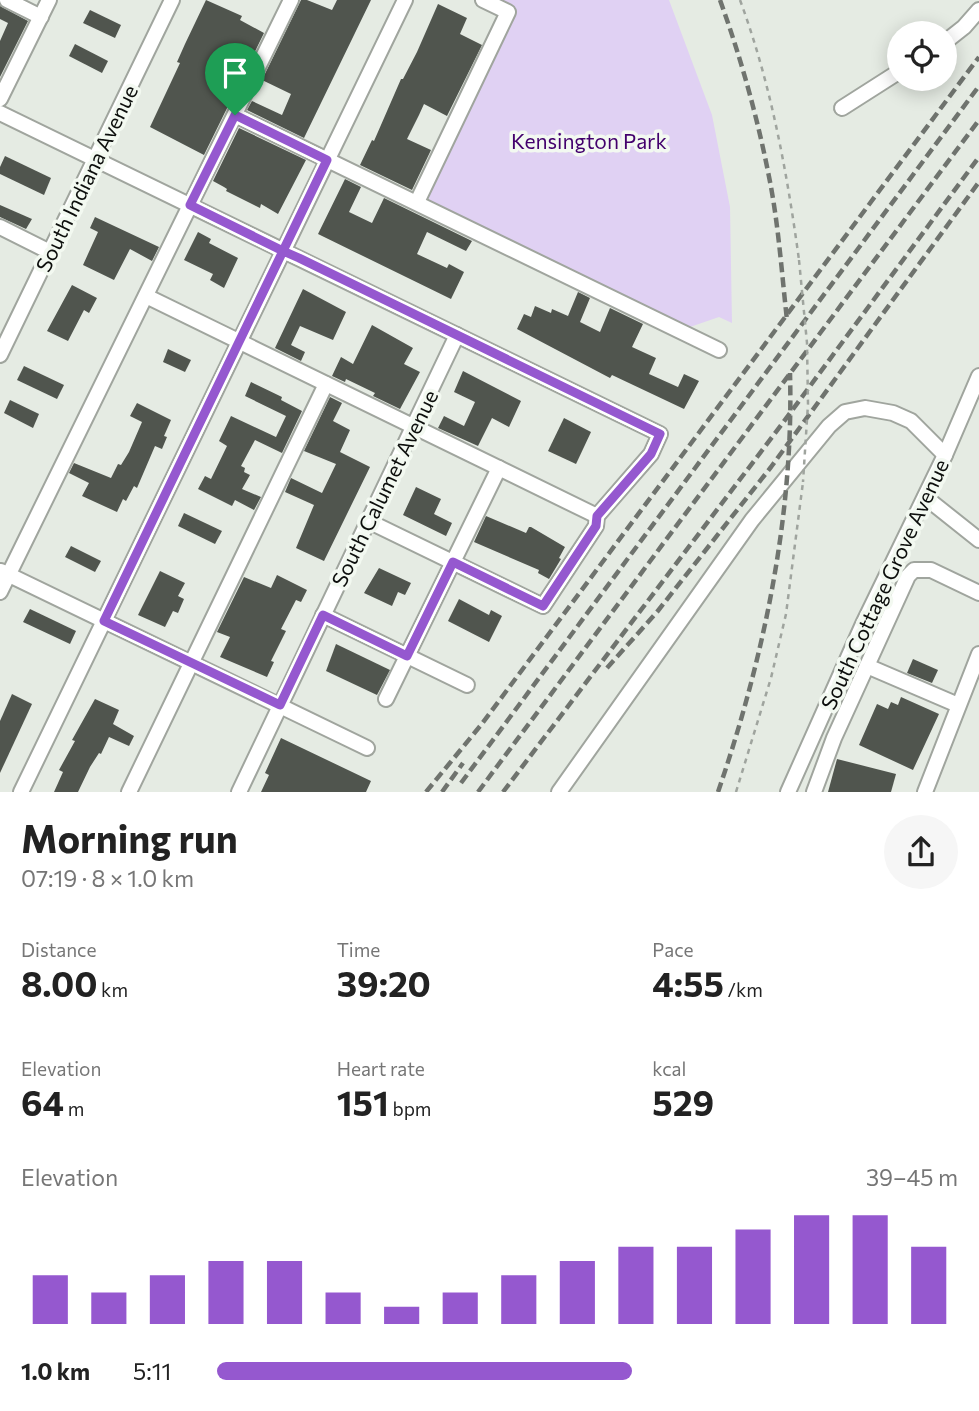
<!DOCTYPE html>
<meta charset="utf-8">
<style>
:root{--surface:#fff;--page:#f6f6f6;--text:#222;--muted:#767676;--accent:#9558cf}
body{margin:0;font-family:Commissioner,sans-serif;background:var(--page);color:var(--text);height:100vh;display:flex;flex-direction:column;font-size:26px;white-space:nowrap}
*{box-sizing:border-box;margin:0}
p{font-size:23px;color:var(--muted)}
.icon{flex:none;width:38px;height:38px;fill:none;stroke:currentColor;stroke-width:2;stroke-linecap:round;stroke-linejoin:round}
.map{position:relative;height:792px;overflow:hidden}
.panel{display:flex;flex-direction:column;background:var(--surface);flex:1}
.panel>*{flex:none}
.tools{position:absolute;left:887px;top:21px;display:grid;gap:14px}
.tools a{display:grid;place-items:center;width:70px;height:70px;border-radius:50%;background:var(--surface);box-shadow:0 4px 18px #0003;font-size:35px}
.pin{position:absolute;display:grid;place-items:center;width:60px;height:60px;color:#fff;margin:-72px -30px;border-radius:50% 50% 50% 0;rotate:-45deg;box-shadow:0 0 7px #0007}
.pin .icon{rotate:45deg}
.round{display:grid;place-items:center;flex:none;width:74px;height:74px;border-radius:37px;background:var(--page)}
.overview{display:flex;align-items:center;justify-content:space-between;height:119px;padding:0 21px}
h1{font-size:38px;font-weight:700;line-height:52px}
.metrics{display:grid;grid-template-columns:repeat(3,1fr);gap:10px;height:119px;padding:7px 21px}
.metrics div{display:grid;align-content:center}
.metrics b{font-size:35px;font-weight:700}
.metrics small{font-size:19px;font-weight:400}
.metrics p{font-size:19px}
.chart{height:196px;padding:14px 21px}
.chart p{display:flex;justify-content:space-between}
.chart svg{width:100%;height:126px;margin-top:7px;stroke:var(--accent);stroke-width:6}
ul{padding:0 21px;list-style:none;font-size:23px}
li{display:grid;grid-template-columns:112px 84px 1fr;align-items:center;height:52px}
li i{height:18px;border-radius:9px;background:var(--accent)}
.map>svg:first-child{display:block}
.green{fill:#e0d1f3}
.building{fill:#50554e}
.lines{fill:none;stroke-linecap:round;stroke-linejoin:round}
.minor-casing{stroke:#a0a59e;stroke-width:18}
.path{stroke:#9fa49e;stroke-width:2.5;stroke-dasharray:5 5;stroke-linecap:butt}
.minor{stroke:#fff;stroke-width:14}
.rail{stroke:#6f736e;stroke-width:4.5;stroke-dasharray:10 5;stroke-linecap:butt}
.path-bridge{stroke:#9fa49e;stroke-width:2.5;stroke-dasharray:5 5;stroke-linecap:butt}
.route-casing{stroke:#fff;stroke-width:14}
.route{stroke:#9558cf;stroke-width:9}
.labels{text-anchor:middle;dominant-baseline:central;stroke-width:7;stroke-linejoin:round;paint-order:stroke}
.park-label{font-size:21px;fill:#43016d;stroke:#f3f9f1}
.street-label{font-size:21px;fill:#0c0e0c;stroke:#f3f9f1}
</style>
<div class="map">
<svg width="979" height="792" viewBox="0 0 979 792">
<rect width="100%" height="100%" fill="#e5ebe3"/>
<!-- green -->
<path class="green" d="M498 0H669L712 115 730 207 732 323 719 317 690 327 431 202 426 193 514 9Z"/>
<!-- building -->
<g class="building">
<path d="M206 0 242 16 240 20 264 33 243 76 234 71 224 92 233 96 204 155 150 127 180 63 177 62 185 44Z"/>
<path d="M301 0H307L332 10 337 0H371L304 138 247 110 252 101 282 115 291 94 262 80Z"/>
<path d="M438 4 467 18 460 34 482 45 447 116 424 104 419 115 407 139 431 150 412 190 360 165 372 140 374 141 401 79H403L417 52Z"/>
<path d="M0 6 28 21 0 77V41L8 23 0 19Z"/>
<path d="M90 10 121 25 115 38 83 23Z"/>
<path d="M75 44 108 61 102 73 69 56Z"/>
<path d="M239 128 306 160 278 214 261 204 260 208 226 191 227 189 224 187 213 181Z"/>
<path d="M5 156 51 178 44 195 0 174V167Z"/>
<path d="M345 179 361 187 349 212 372 223 384 198 472 241 466 251 427 232 417 254 447 268 449 264 464 272 451 299 318 234Z"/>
<path d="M0 205 32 219 26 229 0 217Z"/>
<path d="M95 217 159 247 152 261 130 249 114 280 83 265 98 232 90 228Z"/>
<path d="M198 232 211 239 209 243 238 258 224 288 210 280 213 274 184 260Z"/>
<path d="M72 285 97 298 89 313 84 310 68 341 47 331Z"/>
<path d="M303 289 346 312 333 340 300 326 291 345 305 352 301 361 275 348Z"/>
<path d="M578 292 590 298 580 322 600 332 610 308 643 324 632 347 656 358 649 374 678 387 684 374 699 381 684 409 612 375 610 378 517 329 524 314 531 317 535 306 551 313 552 309 568 316Z"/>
<path d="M372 325 413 348 404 364 420 372 400 409 373 396 375 393 346 379 345 382 332 376 341 357 353 364Z"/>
<path d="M168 349 191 360 185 372 163 362Z"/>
<path d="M24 366 64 385 57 399 17 380Z"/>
<path d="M463 371 521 401 509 427 492 418 478 446 438 428 444 416 464 426 475 402 454 392Z"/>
<path d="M251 382 282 397 281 400 302 411 282 453 255 440 241 466 245 468 244 472 250 475 242 489 261 497 254 510 235 500 232 506 198 489 205 476 211 479 227 446 219 441 231 416 276 437 286 416 245 396Z"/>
<path d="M330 397 342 403 333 421 350 430 340 452 370 467 324 561 296 548 314 505 285 492 291 478 322 493 336 464 304 451Z"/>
<path d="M10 400 39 414 33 428 4 413Z"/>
<path d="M137 403 171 420 164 436 167 437 162 449 155 446 137 488 134 486 126 501 123 499 117 512 82 496 89 483 69 473 74 463 111 478 118 464 121 465 129 452 142 422 130 416Z"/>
<path d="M564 418 591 432 576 464 548 451Z"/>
<path d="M416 487 441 499 434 514 452 523 446 536 403 515Z"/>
<path d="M184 513 222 531 215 544 178 526Z"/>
<path d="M486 516 526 533 529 527H531L565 547 559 558 561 559 549 579 538 573 539 570 474 542Z"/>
<path d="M71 546 101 561 95 572 65 557Z"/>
<path d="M379 568 411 583 405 595 398 592 392 606 364 593Z"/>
<path d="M160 571 185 583 178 596 184 599 178 613 173 611 165 627 138 615Z"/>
<path d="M277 575 307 590 301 602 296 600 281 629 286 631 271 661 274 662 267 677 220 657 230 637 217 632 244 577 271 588Z"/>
<path d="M459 599 489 615 491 610 502 616 489 642 448 621Z"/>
<path d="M30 609 76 631 70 644 23 622Z"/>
<path d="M336 644 390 670 377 695 326 671Z"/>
<path d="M913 659 938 670 932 683 907 673Z"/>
<path d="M12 694 32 704 0 773V721Z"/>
<path d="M901 697 939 714 913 770 859 745 877 704 888 709 891 702 898 705Z"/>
<path d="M95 699 119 710 113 724 134 736 129 746 109 737 101 754 99 753 90 767 78 792H54L63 772 59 770 75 741 72 740Z"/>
<path d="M281 738 371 781 366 792H261L269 775 265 773Z"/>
<path d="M837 759 896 774 891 792H828Z"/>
</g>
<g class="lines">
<defs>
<g id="minor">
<path d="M7 0 41 17"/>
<path d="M945 42 964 27 979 10"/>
<path d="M0 99 49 0"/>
<path d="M842 108 900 71"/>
<path d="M0 113 660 434 651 454 597 516 596 526 543 606 368 521"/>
<path d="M235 115 719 350"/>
<path d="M417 202 508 12 483 0"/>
<path d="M0 227 50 252"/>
<path d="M146 296 597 516"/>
<path d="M0 355 172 0"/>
<path d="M925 497 979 540"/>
<path d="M1 571 367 748"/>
<path d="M0 592 291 0"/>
<path d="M323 615 467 685"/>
<path d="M867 666 958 705"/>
<path d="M386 699 499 468"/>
<path d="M21 792 405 0"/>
<path d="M129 792 326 384"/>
<path d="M239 792 457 335"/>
<path d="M559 792 752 520 829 426 845 412 865 408 893 413 911 421 945 455"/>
<path d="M788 792 863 624 945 455 979 376"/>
<path d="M814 792 834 738 908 576 914 570H931L979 593"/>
<path d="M925 792 979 654"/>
</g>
</defs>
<!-- minor casing -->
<use href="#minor" class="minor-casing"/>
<!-- path -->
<g class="path">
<path d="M740 0C771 84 787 172 799 260"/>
<path d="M736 792 771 678 786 614 803 482"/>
</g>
<!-- minor -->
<use href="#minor" class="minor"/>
<!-- rail -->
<g class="rail">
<path d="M720 0C742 61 759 123 771 187 779 231 782 276 787 320"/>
<path d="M607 668 657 612 771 467 979 182"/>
<path d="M461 783 979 86"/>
<path d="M426 792 481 725 979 57"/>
<path d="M442 792 463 763"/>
<path d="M478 792 979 120"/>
<path d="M503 792 782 424 979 157"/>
<path d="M718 792C764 658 794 514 790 373"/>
</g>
<!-- path-bridge -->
<path class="path-bridge" d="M799 260 807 343 808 404 803 482"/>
</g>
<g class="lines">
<defs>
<path id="route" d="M235 115 327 160C253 314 178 467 104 621L280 705 323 615 407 656 453 562 543 606 596 526 597 516 651 454 660 434 299 258 283 251 190 205 235 115"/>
</defs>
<!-- route casing -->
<use href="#route" class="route-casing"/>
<!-- route -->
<use href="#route" class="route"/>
</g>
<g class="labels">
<!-- park labels -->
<g class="park-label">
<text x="589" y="140">Kensington Park</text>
</g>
<!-- street labels -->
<g class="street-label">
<text transform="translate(86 178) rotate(-64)">South Indiana Avenue</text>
<text transform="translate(384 488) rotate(-64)">South Calumet Avenue</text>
<text transform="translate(884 584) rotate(-65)">South Cottage Grove Avenue</text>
</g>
</g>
</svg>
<div class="tools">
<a><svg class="icon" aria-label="locate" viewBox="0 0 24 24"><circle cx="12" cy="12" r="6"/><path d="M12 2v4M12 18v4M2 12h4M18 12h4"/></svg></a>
</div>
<div class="pin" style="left:235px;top:115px;background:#1e9e55"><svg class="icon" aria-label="arrive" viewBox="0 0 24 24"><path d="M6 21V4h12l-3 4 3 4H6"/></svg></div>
</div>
<section class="panel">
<div class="overview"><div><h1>Morning run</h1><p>07:19 · 8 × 1.0 km</p></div><a class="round"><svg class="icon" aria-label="share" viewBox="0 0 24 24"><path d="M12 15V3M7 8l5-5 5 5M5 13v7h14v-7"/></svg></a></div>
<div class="metrics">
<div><p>Distance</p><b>8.00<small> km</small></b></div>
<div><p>Time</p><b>39:20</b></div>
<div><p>Pace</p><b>4:55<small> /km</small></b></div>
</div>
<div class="metrics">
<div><p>Elevation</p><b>64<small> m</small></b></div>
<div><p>Heart rate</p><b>151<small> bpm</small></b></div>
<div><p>kcal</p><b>529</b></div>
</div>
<div class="chart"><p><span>Elevation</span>39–45 m</p>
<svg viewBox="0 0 160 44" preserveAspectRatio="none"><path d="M5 44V27M15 44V33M25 44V27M35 44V22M45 44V22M55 44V33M65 44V38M75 44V33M85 44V27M95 44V22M105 44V17M115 44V17M125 44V11M135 44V6M145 44V6M155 44V17"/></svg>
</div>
<ul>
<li><b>1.0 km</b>5:11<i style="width:56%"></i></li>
</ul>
</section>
